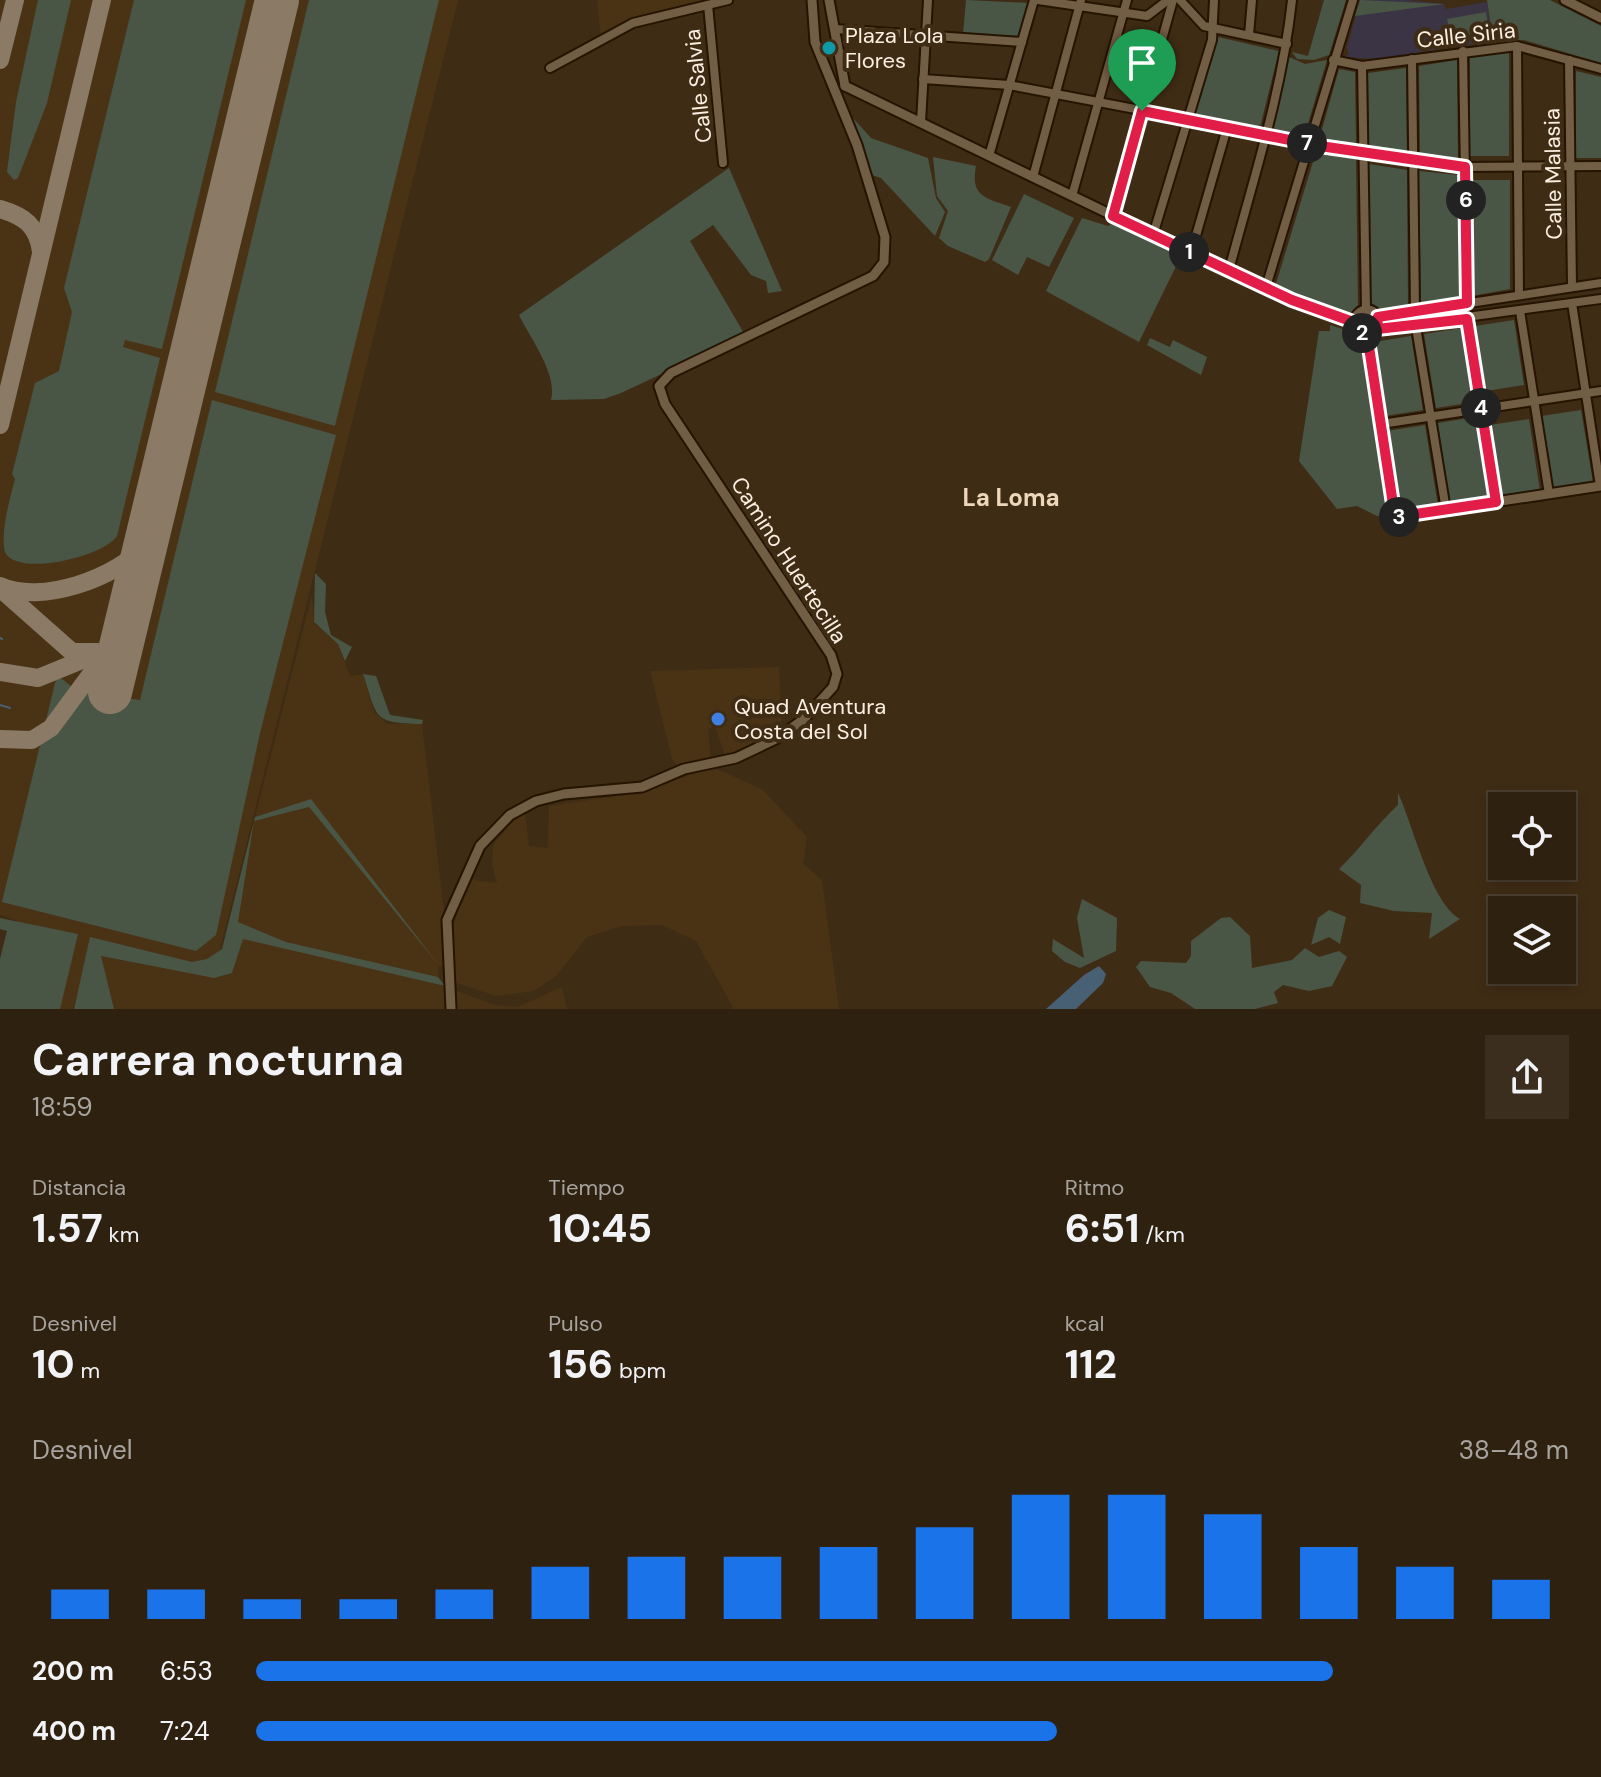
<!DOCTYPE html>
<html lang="es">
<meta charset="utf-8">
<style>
:root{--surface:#2f2110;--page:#3b2e1e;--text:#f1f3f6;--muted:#a7a39f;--line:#4a3e30;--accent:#1a73e8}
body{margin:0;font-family:"DM Sans",sans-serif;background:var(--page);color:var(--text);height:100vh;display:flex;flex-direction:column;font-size:30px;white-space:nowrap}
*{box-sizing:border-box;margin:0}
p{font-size:26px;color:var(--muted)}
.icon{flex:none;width:44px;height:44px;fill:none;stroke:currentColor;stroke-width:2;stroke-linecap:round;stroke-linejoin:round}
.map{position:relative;height:1009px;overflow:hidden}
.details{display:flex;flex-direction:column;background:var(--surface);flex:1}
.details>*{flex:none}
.controls{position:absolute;left:1488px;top:792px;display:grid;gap:16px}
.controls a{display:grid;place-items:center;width:88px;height:88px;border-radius:0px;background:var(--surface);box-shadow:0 4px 12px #0003,0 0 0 2px var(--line);font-size:40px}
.pin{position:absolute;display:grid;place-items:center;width:68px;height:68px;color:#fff;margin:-82px -34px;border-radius:50% 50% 50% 0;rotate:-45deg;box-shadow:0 0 8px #0007}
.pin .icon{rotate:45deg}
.km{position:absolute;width:40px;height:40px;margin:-20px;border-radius:50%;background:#222;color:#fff;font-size:22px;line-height:40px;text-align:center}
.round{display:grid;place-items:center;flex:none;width:84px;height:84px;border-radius:0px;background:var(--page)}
.headline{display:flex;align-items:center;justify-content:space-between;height:136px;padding:0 32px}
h1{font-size:44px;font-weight:700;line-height:60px}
.metrics{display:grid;grid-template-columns:repeat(3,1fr);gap:12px;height:136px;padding:8px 32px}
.metrics div{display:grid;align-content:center}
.metrics b{font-size:40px;font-weight:700}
.metrics small{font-size:22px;font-weight:400}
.metrics p{font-size:22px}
.chart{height:224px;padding:16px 32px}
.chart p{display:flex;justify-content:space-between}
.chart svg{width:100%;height:144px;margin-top:8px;stroke:var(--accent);stroke-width:6}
ul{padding:0 32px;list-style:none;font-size:26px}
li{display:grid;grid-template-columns:128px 96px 1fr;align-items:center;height:60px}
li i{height:20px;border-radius:10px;background:var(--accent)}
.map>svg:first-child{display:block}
.built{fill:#4a3315}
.education{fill:#3b3445}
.green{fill:#4a5645}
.water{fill:#486074}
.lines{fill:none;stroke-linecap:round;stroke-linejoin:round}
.stream{stroke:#486074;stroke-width:2}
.taxiway{stroke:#8a7a66;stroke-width:18}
.runway{stroke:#8a7a66;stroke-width:44}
.minor-casing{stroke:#251400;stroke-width:12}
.tertiary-casing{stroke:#251400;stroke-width:13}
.minor{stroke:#725d45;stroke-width:8}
.tertiary{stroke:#725d45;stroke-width:9}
.route-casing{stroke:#fff;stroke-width:16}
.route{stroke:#e11d48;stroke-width:10}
.culture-dot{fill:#0f9aa8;stroke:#3f2c15;stroke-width:3}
.shop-dot{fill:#3f7fe0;stroke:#3f2c15;stroke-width:3}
.labels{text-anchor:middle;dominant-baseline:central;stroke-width:8;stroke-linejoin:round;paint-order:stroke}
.poi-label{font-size:22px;fill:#fbefe1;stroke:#3f2c15;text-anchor:start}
.street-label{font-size:22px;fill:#fbefe1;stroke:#3f2c15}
.neighbourhood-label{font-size:24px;font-weight:bold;fill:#eed6ba;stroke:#3f2c15}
</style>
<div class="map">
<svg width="1601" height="1009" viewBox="0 0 1601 1009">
<rect width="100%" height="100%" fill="#3f2c15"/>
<!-- built -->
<g class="built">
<path d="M0 0H458L215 969 92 940 73 1009H0V985L16 920 0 915Z"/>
<path d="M597 0H706V3L657 12 601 37Z"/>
<path d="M312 595 314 623 338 644 350 676 363 674 374 712 388 724H422L445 920 440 923 443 967 438 966V977L286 942 237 922 254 821 309 807 413 933 311 799 255 817Z"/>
<path d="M779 667 782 730 725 756 715 726 708 729 711 759 678 766 672 759 650 671Z"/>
<path d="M712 767 762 789 807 837 803 864 822 880 839 1009H734L696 941 662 925 622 926 587 937 556 976 534 991 496 996 454 982 452 932 466 879 497 883 492 865 493 845 517 816 525 812 529 846 548 848 549 806 643 792Z"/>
<path d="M243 938 445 986 447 1009H114L100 956 214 978 232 973Z"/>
<path d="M562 987 567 1009H457L455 990 494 1005 518 1007Z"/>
</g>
<!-- education -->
<path class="education" d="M1360 0H1407L1444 4 1446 9 1487 2 1493 41 1376 59 1344 57 1349 54 1347 48Z"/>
<!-- green -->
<g class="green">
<path d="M38 0H71L47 103 18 178 14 180 7 172 16 102Z"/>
<path d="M134 0H246L162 349 125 340 123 347 160 358 117 536C105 556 17 578 5 552 0 532 10 499 15 479L12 474 35 383 59 371 72 312 64 288Z"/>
<path d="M309 0H439L335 426 215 392Z"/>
<path d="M966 0 1030 3 1020 38 963 34Z"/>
<path d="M1324 0H1346L1329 55 1314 60 1297 59 1292 52 1308 56Z"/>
<path d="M1360 0 1444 4 1355 16Z"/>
<path d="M1487 0H1550L1601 26V63L1524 40 1493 41Z"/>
<path d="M1486 12 1489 31 1451 38 1447 19Z"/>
<path d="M1218 37 1279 51 1260 127 1195 116Z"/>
<path d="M1509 51V156H1470V58Z"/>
<path d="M1289 57 1305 64 1327 60 1304 137 1272 131Z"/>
<path d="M1457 60 1458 160 1420 157 1419 66Z"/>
<path d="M1406 68 1407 155 1369 148 1368 73Z"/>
<path d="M1339 69 1355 72 1356 147 1319 140Z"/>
<path d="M1576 71 1601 77V158H1576Z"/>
<path d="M853 118 871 138 928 158 936 198 945 212 935 236 881 178 872 175Z"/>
<path d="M1316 152 1356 158 1358 305 1349 314 1324 309 1275 287Z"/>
<path d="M933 157 976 166C970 197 986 198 1011 207L989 259 985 262 948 246 939 238 948 211 937 196Z"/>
<path d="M1369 164 1407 170 1408 309 1381 310 1370 302Z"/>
<path d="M729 168 782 291 768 293 766 281 751 275 713 225 690 241 745 335 621 393 604 399 551 400C558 374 530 338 519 315Z"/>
<path d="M1419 171 1458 175 1459 297 1421 304Z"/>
<path d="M1469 180H1510V289L1472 296Z"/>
<path d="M1024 194 1074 218 1049 267 1027 257 1018 275 992 260Z"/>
<path d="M1082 218 1108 226 1113 223 1181 256 1139 342 1046 291Z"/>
<path d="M1514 320 1524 385 1486 391 1475 326Z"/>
<path d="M1330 325 1349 331 1362 344 1387 514 1377 516 1357 506 1337 509 1299 461 1319 331H1330Z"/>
<path d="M1462 328 1474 402 1436 408 1424 334Z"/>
<path d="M1411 336 1423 410 1385 416 1374 342Z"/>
<path d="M1150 338 1170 347 1173 340 1207 357 1201 375 1147 345Z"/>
<path d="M212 400 336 435 260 733 216 935 196 951 2 902 57 675 77 691 140 700Z"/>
<path d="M1581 410 1593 482 1553 489 1541 416Z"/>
<path d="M1475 417 1488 498 1450 504 1438 423Z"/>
<path d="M1529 419 1540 491 1501 497 1490 425Z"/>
<path d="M1425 425 1438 506 1400 512 1387 431Z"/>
<path d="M315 573 326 584 325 612 331 635 352 647 345 661 338 644 314 622Z"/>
<path d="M363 674 376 676 390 715 423 720 422 724C372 723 378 719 363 674Z"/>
<path d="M1398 793C1413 825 1431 903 1460 919L1429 939 1432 913 1394 911 1360 903 1361 885 1339 869C1360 849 1376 825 1398 805Z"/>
<path d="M311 799 438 964 309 807 254 821 238 922 286 942 438 977 445 986 243 939 232 973 214 978 101 956 114 1009H74L90 937 192 962 207 959 222 949 255 817Z"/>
<path d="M1082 899 1117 918 1116 951 1080 968 1065 962 1052 951 1053 939 1084 958 1077 918Z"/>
<path d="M1329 910 1346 917 1340 944 1329 937 1311 945 1318 918Z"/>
<path d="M1230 917 1250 936 1252 968 1292 960 1305 948 1319 957 1339 951 1347 957 1332 986 1309 991 1283 985 1274 992 1278 1003 1255 1009H1195L1171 993 1150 987 1136 967 1141 961 1186 963 1191 956V941L1221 918Z"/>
<path d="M0 918 78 934 60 1009H0V959L7 931 0 929Z"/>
</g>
<!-- water -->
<path class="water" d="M1099 966 1106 974 1103 983 1076 1009H1046L1084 975Z"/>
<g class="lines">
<!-- stream -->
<g class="stream">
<path d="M0 638 2 639"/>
<path d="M0 705 10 708"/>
</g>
<!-- taxiway -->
<g class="taxiway">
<path d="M0 60 15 0"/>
<path d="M0 209C24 216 38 226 41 252"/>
<path d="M0 425 102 0"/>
<path d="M0 586C40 605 117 578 145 545"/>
<path d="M2 590 72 652H100"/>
<path d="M0 672 38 678 92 656"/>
<path d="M0 739 32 740 51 728 125 628"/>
</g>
<!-- runway -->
<path class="runway" d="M110 692 277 0"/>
<defs>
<g id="minor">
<path d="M1038 0 1147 16 1168 0"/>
<path d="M1180 0 1204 26 1287 44"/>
<path d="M708 5 723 163"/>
<path d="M835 29 1022 42"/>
<path d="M1249 35 1252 0"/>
<path d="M1517 46 1519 295"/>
<path d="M1463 51 1467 303"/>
<path d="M1412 59 1415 311"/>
<path d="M1333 60 1362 66 1517 46 1601 69"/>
<path d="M1569 60 1572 287"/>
<path d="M1362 66 1366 310"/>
<path d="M550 68 633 23 728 0"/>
<path d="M923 79 1009 85 1414 162 1465 167 1601 166"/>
<path d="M921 122 928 0"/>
<path d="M989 156 1034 0"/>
<path d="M1033 177 1081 0"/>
<path d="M1072 196 1127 0"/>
<path d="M1113 216 1173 0"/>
<path d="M1153 235 1212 40 1214 0"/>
<path d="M1191 253 1227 128"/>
<path d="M1229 270C1253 180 1282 93 1292 0"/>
<path d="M1266 287 1353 0"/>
<path d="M1572 303 1600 486"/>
<path d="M1520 311 1549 494"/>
<path d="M1378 317 1601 283"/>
<path d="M1467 319 1496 502"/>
<path d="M1416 327 1446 510"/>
<path d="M1377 329 1601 299"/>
<path d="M1381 424 1601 391"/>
</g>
<g id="tertiary">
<path d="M829 0 845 86"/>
<path d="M1565 0 1601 18"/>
<path d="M845 86 1153 235 1292 300 1356 323"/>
<circle cx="1367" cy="322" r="12"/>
<path d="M1367 334 1395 517 1601 486"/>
<path d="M451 1009 447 920 480 846 510 815 536 801 564 794 642 787 684 769 736 758 778 738 804 719 833 687 837 674 831 655 665 404 659 386 671 373 873 276 884 262 885 237 857 145 815 42 812 0"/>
</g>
</defs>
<!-- minor casing -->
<use href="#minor" class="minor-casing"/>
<!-- tertiary casing -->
<use href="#tertiary" class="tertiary-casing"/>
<!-- minor -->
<use href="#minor" class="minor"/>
<!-- tertiary -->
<use href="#tertiary" class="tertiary"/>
</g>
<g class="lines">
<defs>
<path id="route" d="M1142 111 1320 146 1465 167 1467 303 1378 317 1377 329 1467 319 1496 502 1395 517 1367 334 1359 331 1356 323 1292 300 1113 216Z"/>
</defs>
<!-- route casing -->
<use href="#route" class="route-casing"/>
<!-- route -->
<use href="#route" class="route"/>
</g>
<!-- markers -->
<circle class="culture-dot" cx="829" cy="48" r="8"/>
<circle class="shop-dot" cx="718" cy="719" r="8"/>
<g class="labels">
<!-- poi labels -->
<g class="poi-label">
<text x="845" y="35">Plaza Lola<tspan x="845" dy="25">Flores</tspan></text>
<text x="734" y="706">Quad Aventura<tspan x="734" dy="25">Costa del Sol</tspan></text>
</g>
<!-- street labels -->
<g class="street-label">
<text transform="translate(1466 35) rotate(-6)">Calle Siria</text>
<text transform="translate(698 86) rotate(-96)">Calle Salvia</text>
<text transform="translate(1553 174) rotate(-91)">Calle Malasia</text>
<text transform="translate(789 560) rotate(57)">Camino Huertecilla</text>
</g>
<!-- neighbourhood labels -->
<g class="neighbourhood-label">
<text x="1011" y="497">La Loma</text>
</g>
</g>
</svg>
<div class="controls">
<a><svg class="icon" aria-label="locate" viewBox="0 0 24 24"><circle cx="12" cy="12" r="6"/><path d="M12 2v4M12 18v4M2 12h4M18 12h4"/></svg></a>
<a><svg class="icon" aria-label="layers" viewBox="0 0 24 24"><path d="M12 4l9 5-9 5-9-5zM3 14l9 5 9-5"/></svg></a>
</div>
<div class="pin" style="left:1142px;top:111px;background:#1e9e55"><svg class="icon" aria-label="arrive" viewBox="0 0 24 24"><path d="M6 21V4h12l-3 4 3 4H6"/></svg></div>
<b class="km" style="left:1189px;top:252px">1</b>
<b class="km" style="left:1362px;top:333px">2</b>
<b class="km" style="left:1399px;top:517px">3</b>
<b class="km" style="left:1481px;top:408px">4</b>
<b class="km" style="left:1466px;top:200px">6</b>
<b class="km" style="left:1307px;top:143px">7</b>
</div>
<section class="details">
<div class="headline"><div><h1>Carrera nocturna</h1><p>18:59</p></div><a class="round"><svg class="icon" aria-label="share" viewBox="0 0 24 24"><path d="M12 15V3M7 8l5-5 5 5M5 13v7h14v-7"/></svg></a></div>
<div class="metrics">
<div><p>Distancia</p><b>1.57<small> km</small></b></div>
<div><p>Tiempo</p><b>10:45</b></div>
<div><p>Ritmo</p><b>6:51<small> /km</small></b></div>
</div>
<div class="metrics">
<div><p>Desnivel</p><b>10<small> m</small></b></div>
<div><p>Pulso</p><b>156<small> bpm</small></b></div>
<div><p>kcal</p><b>112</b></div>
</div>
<div class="chart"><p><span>Desnivel</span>38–48 m</p>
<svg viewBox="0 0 160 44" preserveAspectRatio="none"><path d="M5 44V35M15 44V35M25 44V38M35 44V38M45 44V35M55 44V28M65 44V25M75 44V25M85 44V22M95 44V16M105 44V6M115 44V6M125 44V12M135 44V22M145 44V28M155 44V32"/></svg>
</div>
<ul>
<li><b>200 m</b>6:53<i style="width:82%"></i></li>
<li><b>400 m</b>7:24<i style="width:61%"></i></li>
</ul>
</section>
